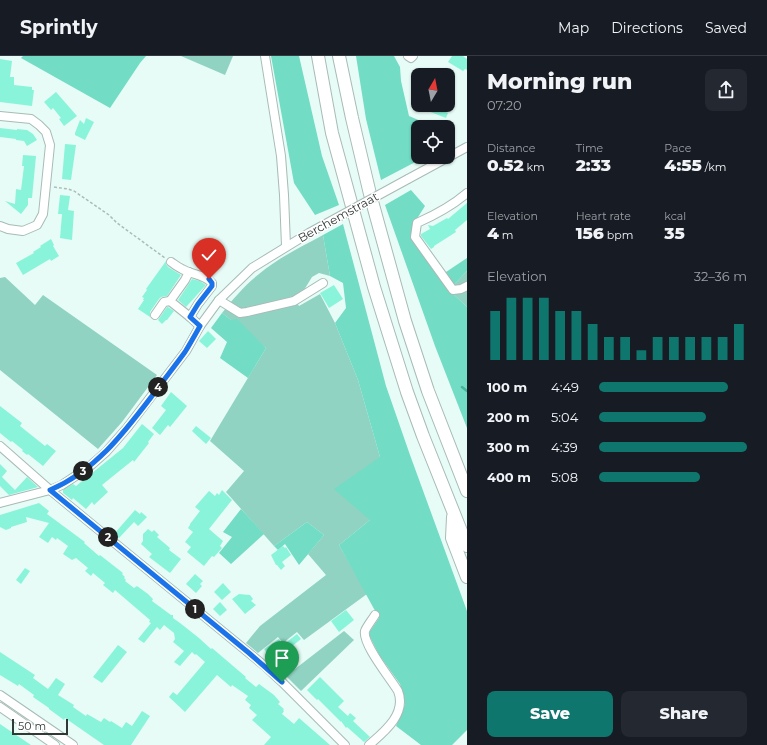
<!DOCTYPE html>
<meta charset="utf-8">
<style>
:root{--surface:#171b24;--page:#242831;--text:#f1f3f6;--muted:#9ea1a6;--line:#363941;--accent:#0f766e}
body{margin:0;font-family:Montserrat,sans-serif;background:var(--page);color:var(--text);height:100vh;display:flex;flex-direction:column;font-size:15px;white-space:nowrap}
*{box-sizing:border-box;margin:0}
p{font-size:13px;color:var(--muted)}
.icon{flex:none;width:22px;height:22px;fill:none;stroke:currentColor;stroke-width:2;stroke-linecap:round;stroke-linejoin:round}
.map{position:relative;flex:1;overflow:hidden}
.sheet{display:flex;flex-direction:column;background:var(--surface);width:300px}
.sheet>*{flex:none}
.needle{width:26px;rotate:10deg}
.fabs{position:absolute;left:411px;top:12px;display:grid;gap:8px}
.fabs a{display:grid;place-items:center;width:44px;height:44px;border-radius:8px;background:var(--surface);box-shadow:0 1px 3px #0004;font-size:20px}
.scale{position:absolute;left:12px;bottom:10px;width:56px;box-sizing:border-box;padding-left:4px;border:2px solid #313936;border-top:0;font-size:11px;line-height:14px;white-space:nowrap;color:#313936;-webkit-text-stroke:3px #fff;paint-order:stroke}
.pin{position:absolute;display:grid;place-items:center;width:34px;height:34px;color:#fff;margin:-41px -17px;border-radius:50% 50% 50% 0;rotate:-45deg;box-shadow:0 0 4px #0007}
.pin .icon{rotate:45deg}
.km{position:absolute;width:20px;height:20px;margin:-10px;border-radius:50%;background:#222;color:#fff;font-size:11px;line-height:20px;text-align:center}
.round{display:grid;place-items:center;flex:none;width:42px;height:42px;border-radius:8px;background:var(--page)}
.summary{display:flex;align-items:center;justify-content:space-between;height:68px;padding:0 20px}
h1{font-size:22px;font-weight:800;line-height:30px}
.stats{display:grid;grid-template-columns:repeat(3,1fr);gap:6px;height:68px;padding:4px 20px}
.stats div{display:grid;align-content:center}
.stats b{font-size:17px;font-weight:800}
.stats small{font-size:11px;font-weight:400}
.stats p{font-size:11px}
.chart{height:112px;padding:8px 20px}
.chart p{display:flex;justify-content:space-between}
.chart svg{width:100%;height:72px;margin-top:4px;stroke:var(--accent);stroke-width:6}
.button{display:flex;gap:8px;margin-top:auto;padding:8px 20px}
.button a{flex:1;height:46px;border-radius:8px;background:var(--accent);color:#fff;font-size:16px;font-weight:800;line-height:46px;text-align:center}
.button a+a{background:var(--page);color:var(--text)}
ul{padding:0 20px;list-style:none;font-size:13px}
li{display:grid;grid-template-columns:64px 48px 1fr;align-items:center;height:30px}
li i{height:10px;border-radius:5px;background:var(--accent)}
header{display:flex;align-items:center;gap:24px;box-sizing:border-box;height:56px;padding:0 20px;background:var(--surface);border-bottom:1px solid var(--line)}
header strong{font-size:19px}
nav{display:flex;gap:22px;margin-inline-start:auto;font-size:14px}
main{display:flex;flex:1;min-height:0}
.map>svg:first-child{display:block}
.green{fill:#91d3c3}
.forest{fill:#72dcc4}
.lines{fill:none;stroke-linecap:round;stroke-linejoin:round}
.stream{stroke:#47b49d;stroke-width:2.5}
.building{fill:#8af4db}
.minor-casing{stroke:#a8bbb6;stroke-width:10}
.highway-casing{stroke:#a8bbb6;stroke-width:14}
.path{stroke:#acbdb8;stroke-width:1.5;stroke-dasharray:3 2;stroke-linecap:butt}
.minor{stroke:#fff;stroke-width:8}
.highway{stroke:#fff;stroke-width:12}
.minor-bridge-casing{stroke:#a8bbb6;stroke-width:10;stroke-linecap:butt}
.minor-bridge{stroke:#fff;stroke-width:8}
.route-casing{stroke:#fff;stroke-width:8}
.route{stroke:#1a73e8;stroke-width:5}
.labels{text-anchor:middle;dominant-baseline:central;stroke-width:3;stroke-linejoin:round;paint-order:stroke}
.street-label{font-size:12px;fill:#313936;stroke:#fff}
</style>
<header>
<strong>Sprintly</strong>
<nav><a>Map</a><a>Directions</a><a>Saved</a></nav>
</header>
<main>
<div class="map">
<svg width="467" height="689" viewBox="0 0 467 689">
<rect width="100%" height="100%" fill="#e7fcf6"/>
<!-- green -->
<g class="green">
<path d="M181 0H233L225 19Z"/>
<path d="M323 179 330 220 319 217 312 221 304 234 294 242 299 250 320 238 335 267 358 324 380 401 370 464 339 489 367 538 304 584 297 576 283 587 278 581 258 597 246 587 260 570 326 519 308 498 324 479 307 466 274 490 226 436 244 415 210 385 266 292 222 257C233 243 245 229 259 218 278 202 301 191 323 179Z"/>
<path d="M467 215V251L449 234Z"/>
<path d="M5 221 35 249 43 239 157 319 122 366 98 393 0 314V222Z"/>
<path d="M344 575 354 584 301 635 286 620Z"/>
</g>
<!-- forest -->
<g class="forest">
<path d="M23 0H146L140 7 110 52 21 2Z"/>
<path d="M271 0H299L322 100 339 149 315 159 294 127Z"/>
<path d="M356 0H394L400 11 401 25 409 60 423 66 430 71H418V101H425L381 124 366 63Z"/>
<path d="M411 134 425 150 413 169 440 220 467 202V215L449 234 467 251V372L435 290 385 149Z"/>
<path d="M343 168 386 330 410 399 467 555V674L452 689H421L396 670 405 648 400 628 379 599 369 579 370 575 379 562 339 489 370 464 334 433 380 401 358 324 335 267 346 252 343 227 330 220 323 179Z"/>
<path d="M222 257 231 264 237 263 266 292 248 322 220 302 227 286 211 272Z"/>
<path d="M241 453 264 478 231 508 219 497 232 481 223 476Z"/>
<path d="M307 466 324 479 299 509 285 488 278 494 274 490Z"/>
</g>
<g class="lines">
<!-- stream -->
<path class="stream" d="M462 331 467 335"/>
</g>
<!-- building -->
<g class="building">
<path d="M452 0H463L467 3V14L465 13 463 15 448 6Z"/>
<path d="M0 3 12 5 10 21H14V29L32 31V34H34L32 50 0 46Z"/>
<path d="M56 36 77 60 64 70 59 63 61 62 53 52 51 54 44 46Z"/>
<path d="M430 49 448 57 446 62 428 55Z"/>
<path d="M86 62 94 66 85 84 75 79V77L80 64 84 68Z"/>
<path d="M0 72 17 74V73L27 74 33 78 37 84 27 90 24 85 16 84V83L0 81Z"/>
<path d="M65 88 76 89 71 124 62 123Z"/>
<path d="M23 99 36 100 32 142H28V149L21 158 5 145 15 148 16 133 21 134 24 110H22Z"/>
<path d="M60 139 70 140 68 154 74 155 72 184 60 182 62 158H58Z"/>
<path d="M467 147V164L455 174 456 176 434 190V191L431 193 421 180V178L430 173 428 169 433 170 447 162 448 163Z"/>
<path d="M51 183 54 189 53 190 59 200 51 205 50 203 23 219 16 207 34 197 33 196 41 191 40 190Z"/>
<path d="M166 205V208L168 211 181 219 167 240 161 241 159 243 150 256V261L138 253 144 244H143L144 242 142 241 147 234 146 233Z"/>
<path d="M192 223 200 225 206 229 186 251 178 244Z"/>
<path d="M334 229 343 243 329 252 320 237Z"/>
<path d="M167 251H168L174 255 167 264H166L162 268 158 264Z"/>
<path d="M208 275 216 283 207 292 199 285Z"/>
<path d="M171 336 187 350 170 371 168 369 160 379 152 372 166 354 161 350Z"/>
<path d="M0 350 22 367 20 370 45 390 47 388 56 395 43 410 28 398 27 399 22 395 23 394 12 385 11 386 0 377Z"/>
<path d="M142 368 154 378 148 386 149 387 134 406 133 404 102 429 108 436 94 449 92 446 86 453 73 442 72 444 63 437V434L73 428 76 430 123 392Z"/>
<path d="M196 370 211 382 206 388 192 375Z"/>
<path d="M0 408 7 415 2 421 15 434 27 421 38 431 9 439 0 430Z"/>
<path d="M222 434 232 444 209 473 223 485 220 490 222 492 214 501 212 500 204 510 187 496 191 491 185 486 193 476 188 472 190 469V468L200 455 195 451 209 435 215 440 217 437 219 439Z"/>
<path d="M39 447 49 455 47 458 85 486 84 487 99 500 100 499 123 517 122 518 125 521 124 522 126 524 125 525 134 532 137 530 148 538 153 543 152 545 171 559H173V562L180 567 199 582 211 593 212 592 246 621 245 622 256 631 259 628 274 639 280 646 278 648 284 653 283 654 284 655 282 658 294 668 299 662 330 689H264L271 681 252 664 257 659 249 652 251 649 245 644 248 640 232 629 231 631 217 619 185 656 169 641 173 636 177 639 205 606 196 598 195 599 192 596 180 610 174 606 184 595 173 586 175 583 174 577 164 569 160 574 157 571 144 587 138 583 151 567 149 566 150 564 115 534 113 537 103 529 105 527 93 517 91 520 85 515 88 512 76 502 72 504 63 498 68 490 57 482 56 484 52 481 48 487 39 481 49 467 26 461 27 466 11 471V472L6 474 0 471V459Z"/>
<path d="M135 454 140 458 141 456 147 461 138 470 134 466 119 482 114 478Z"/>
<path d="M148 473 152 476 154 474 159 479 157 481 170 492 169 494 181 503 170 517 149 501 152 498 141 488 143 485V478Z"/>
<path d="M283 490 285 492 286 491 291 499 282 506 285 510 281 514 277 509H276L271 499Z"/>
<path d="M25 512 30 515 21 528 16 524Z"/>
<path d="M195 518 203 525 200 528 202 530 196 537 186 528Z"/>
<path d="M223 527 231 536 222 544 214 536Z"/>
<path d="M239 538 250 539 253 543 251 545 256 549 245 558 232 543Z"/>
<path d="M220 546 227 554 220 560 213 553Z"/>
<path d="M346 554 354 564 339 576 331 565Z"/>
<path d="M297 578 301 583 291 591 297 599 296 600 298 602 287 611 277 596 270 601 264 593 279 583 283 589Z"/>
<path d="M118 589 127 596 102 627 93 621Z"/>
<path d="M0 596 35 619 33 622 48 633 56 622 65 628 58 639 74 649 73 651 86 660 87 658 101 666 104 662 110 666 111 665 122 672 126 666 132 670 142 655 150 660 131 689H104L65 662 64 664 49 653V652L33 641 34 639 19 628 18 630 0 619Z"/>
<path d="M320 621 344 645 338 651 348 660 350 657 356 662 353 665 370 681 364 686 347 671 346 672 341 665V666L318 643 317 644 307 634Z"/>
<path d="M0 668 31 689H0Z"/>
</g>
<g class="lines">
<defs>
<g id="minor">
<path d="M265 0 281 100 284 139 286 190"/>
<path d="M408 0 411 2 413 0"/>
<path d="M0 60 31 63 39 69 46 76 50 89 43 158 37 169 23 175 8 173 0 170"/>
<path d="M408 123 467 91"/>
<path d="M467 137C452 150 435 159 417 167L415 181 453 234 461 233 467 230"/>
<path d="M171 206C174 208 178 211 182 213 192 219 204 218 212 227V230L198 248 190 261 200 270"/>
<path d="M189 216 185 224 170 245 190 261"/>
<path d="M219 244 240 257 247 256 294 245 323 227"/>
<path d="M155 259 164 246 170 245"/>
<path d="M0 390 50 434 166 529 266 611 282 626 345 689"/>
<path d="M0 447 50 434 62 429 89 411 106 396 127 372 186 295 200 270 219 244 252 212 309 177"/>
<path d="M0 639 73 689"/>
<path d="M0 651 55 689"/>
<path d="M369 689C384 676 407 658 398 635 391 623 362 588 365 575 367 570 372 564 375 559"/>
</g>
<g id="highway">
<path d="M318 0 332 77 374 231 407 336 423 380 467 490"/>
<path d="M339 0 352 62 370 138 405 265 428 335 467 435"/>
<path d="M453 461 452 482 467 521"/>
</g>
</defs>
<!-- minor casing -->
<use href="#minor" class="minor-casing"/>
<!-- highway casing -->
<use href="#highway" class="highway-casing"/>
<!-- path -->
<path class="path" d="M54 131 68 133 74 135 109 159 117 167 165 202"/>
<!-- minor -->
<use href="#minor" class="minor"/>
<!-- highway -->
<use href="#highway" class="highway"/>
<defs>
<path id="minor-bridge" d="M309 177 408 123"/>
</defs>
<!-- minor-bridge casing -->
<use href="#minor-bridge" class="minor-bridge-casing"/>
<!-- minor-bridge -->
<use href="#minor-bridge" class="minor-bridge"/>
</g>
<g class="lines">
<defs>
<path id="route" d="M209 223 212 227V230L198 248 190 261 200 270C195 279 190 288 185 296 174 311 163 325 152 340 123 378 95 415 50 434L249 597 282 626"/>
</defs>
<!-- route casing -->
<use href="#route" class="route-casing"/>
<!-- route -->
<use href="#route" class="route"/>
</g>
<g class="labels">
<!-- street labels -->
<g class="street-label">
<text transform="translate(338 161) rotate(-29)">Berchemstraat</text>
</g>
</g>
</svg>
<div class="fabs">
<a><svg class="needle" viewBox="-14 -14 28 28"><path d="M0-13l5 13h-10z" fill="#e53935"/><path d="M0 13l5-13h-10z" fill="#9ea1a6"/></svg></a>
<a><svg class="icon" aria-label="locate" viewBox="0 0 24 24"><circle cx="12" cy="12" r="6"/><path d="M12 2v4M12 18v4M2 12h4M18 12h4"/></svg></a>
</div>
<div class="scale">50 m</div>
<div class="pin" style="left:282px;top:626px;background:#1e9e55"><svg class="icon" aria-label="arrive" viewBox="0 0 24 24"><path d="M6 21V4h12l-3 4 3 4H6"/></svg></div>
<div class="pin" style="left:209px;top:223px;background:#d93025"><svg class="icon" aria-label="check" viewBox="0 0 24 24"><path d="M5 12l5 5 9-10"/></svg></div>
<b class="km" style="left:195px;top:553px">1</b>
<b class="km" style="left:108px;top:481px">2</b>
<b class="km" style="left:83px;top:415px">3</b>
<b class="km" style="left:158px;top:331px">4</b>
</div>
<section class="sheet">
<div class="summary"><div><h1>Morning run</h1><p>07:20</p></div><a class="round"><svg class="icon" aria-label="share" viewBox="0 0 24 24"><path d="M12 15V3M7 8l5-5 5 5M5 13v7h14v-7"/></svg></a></div>
<div class="stats">
<div><p>Distance</p><b>0.52<small> km</small></b></div>
<div><p>Time</p><b>2:33</b></div>
<div><p>Pace</p><b>4:55<small> /km</small></b></div>
</div>
<div class="stats">
<div><p>Elevation</p><b>4<small> m</small></b></div>
<div><p>Heart rate</p><b>156<small> bpm</small></b></div>
<div><p>kcal</p><b>35</b></div>
</div>
<div class="chart"><p><span>Elevation</span>32–36 m</p>
<svg viewBox="0 0 160 44" preserveAspectRatio="none"><path d="M5 44V14M15 44V6M25 44V6M35 44V6M45 44V14M55 44V14M65 44V22M75 44V30M85 44V30M95 44V38M105 44V30M115 44V30M125 44V30M135 44V30M145 44V30M155 44V22"/></svg>
</div>
<ul>
<li><b>100 m</b>4:49<i style="width:87%"></i></li>
<li><b>200 m</b>5:04<i style="width:72%"></i></li>
<li><b>300 m</b>4:39<i style="width:100%"></i></li>
<li><b>400 m</b>5:08<i style="width:68%"></i></li>
</ul>
<div class="button"><a>Save</a><a>Share</a></div>
</section>
</main>
